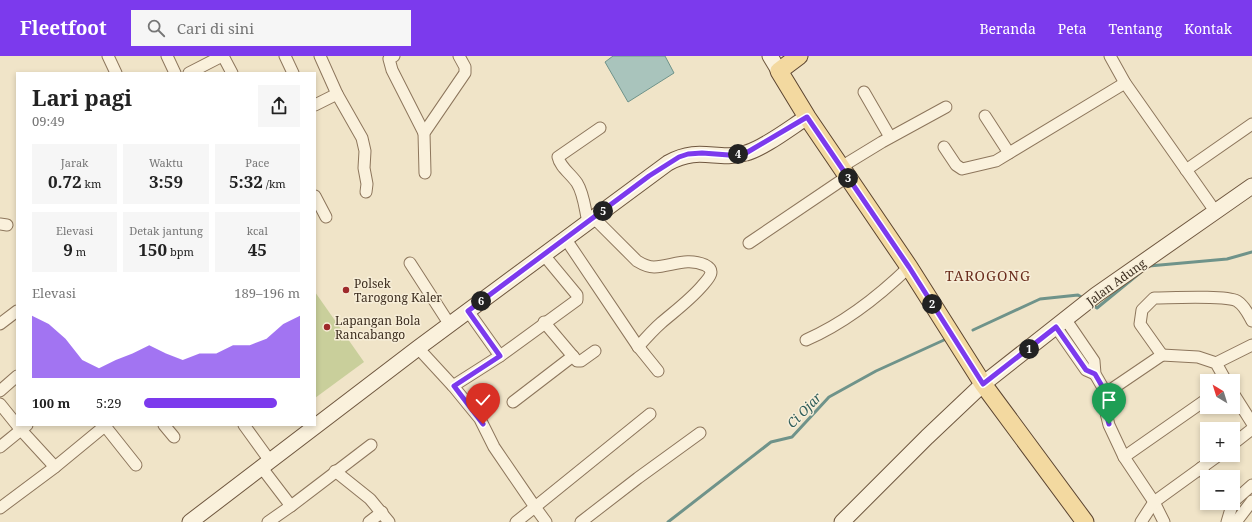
<!DOCTYPE html>
<html lang="id">
<meta charset="utf-8">
<style>
:root{--surface:#fff;--page:#f6f6f6;--text:#222;--muted:#767676;--accent:#7c3aed}
body{margin:0;font-family:"Noto Serif",serif;background:var(--page);color:var(--text);height:100vh;display:flex;flex-direction:column;font-size:15px;white-space:nowrap}
*{box-sizing:border-box;margin:0}
p{font-size:13px;color:var(--muted)}
.icon{flex:none;width:22px;height:22px;fill:none;stroke:currentColor;stroke-width:2;stroke-linecap:round;stroke-linejoin:round}
.map{position:relative;flex:1;overflow:hidden}
.panel{position:absolute;left:16px;top:16px;width:300px;height:354px;display:flex;flex-direction:column;background:var(--surface);border-radius:0px;box-shadow:0 2px 6px #0003}
.panel>*{flex:none}
.needle{width:26px;rotate:322deg}
.buttons{position:absolute;left:1200px;top:318px;display:grid;gap:8px}
.buttons a{display:grid;place-items:center;width:40px;height:40px;border-radius:0px;background:var(--surface);box-shadow:0 2px 6px #0003;font-size:20px}
.pin{position:absolute;display:grid;place-items:center;width:34px;height:34px;color:#fff;margin:-41px -17px;border-radius:50% 50% 50% 0;rotate:-45deg;box-shadow:0 0 4px #0007}
.pin .icon{rotate:45deg}
.km{position:absolute;width:20px;height:20px;margin:-10px;border-radius:50%;background:#222;color:#fff;font-size:11px;line-height:20px;text-align:center}
.round{display:grid;place-items:center;flex:none;width:42px;height:42px;border-radius:0px;background:var(--page)}
.overview{display:flex;align-items:center;justify-content:space-between;height:68px;padding:0 16px}
h1{font-size:22px;font-weight:700;line-height:30px}
.figures{display:grid;grid-template-columns:repeat(3,1fr);gap:6px;height:68px;padding:4px 16px}
.figures div{display:grid;align-content:center;border-radius:0px;background:var(--page);text-align:center}
.figures b{font-size:17px;font-weight:700}
.figures small{font-size:11px;font-weight:400}
.figures p{font-size:11px}
.chart{height:112px;padding:8px 16px}
.chart p{display:flex;justify-content:space-between}
.chart svg{width:100%;height:72px;margin-top:4px;fill:var(--accent);opacity:.7}
ul{padding:0 16px;list-style:none;font-size:13px}
li{display:grid;grid-template-columns:64px 48px 1fr;align-items:center;height:30px}
li i{height:10px;border-radius:5px;background:var(--accent)}
header{display:flex;align-items:center;gap:24px;box-sizing:border-box;height:56px;padding:0 20px;background:var(--accent);color:#fff}
header strong{font-size:19px}
nav{display:flex;gap:22px;margin-inline-start:auto;font-size:14px}
.search{width:280px;height:36px;background:var(--page);display:flex;align-items:center;gap:10px;box-sizing:border-box;padding:0 14px;border-radius:0px;color:var(--muted);font-size:15px}
.map>svg:first-child{display:block}
.green{fill:#c9cf9b}
.water{fill:#a9c4bc;stroke:#6f938a}
.lines{fill:none;stroke-linecap:round;stroke-linejoin:round}
.stream{stroke:#6f938a;stroke-width:3}
.street-casing{stroke:#8d765c;stroke-width:13}
.secondary-casing{stroke:#6f573f;stroke-width:17}
.primary-casing{stroke:#5b4430;stroke-width:19}
.street{stroke:#faf1dc;stroke-width:11}
.secondary{stroke:#faf1dc;stroke-width:15}
.primary{stroke:#f3d9a0;stroke-width:17}
.route-casing{stroke:#fff;stroke-width:8}
.route{stroke:#7c3aed;stroke-width:5}
.poi-dot{fill:#9e2a2b;stroke:#f7eed8;stroke-width:1.5}
.labels{text-anchor:middle;dominant-baseline:central;stroke-width:3;stroke-linejoin:round;paint-order:stroke}
.street-label{font-size:12px;fill:#3d2e20;stroke:#f7eed8}
.poi-label{font-size:12px;fill:#3d2e20;stroke:#f7eed8;text-anchor:start}
.water-label{font-size:13px;font-style:italic;fill:#2f5d5a;stroke:#f7eed8}
.quarter-label{font-size:14px;letter-spacing:1px;fill:#6b2e1e;stroke:#f7eed8}
</style>
<header>
<strong>Fleetfoot</strong>
<div class="search"><svg class="icon" aria-label="search" viewBox="0 0 24 24"><circle cx="10" cy="10" r="6"/><path d="M15 15l6 6"/></svg>Cari di sini</div>
<nav><a>Beranda</a><a>Peta</a><a>Tentang</a><a>Kontak</a></nav>
</header>
<div class="map">
<svg width="1252" height="466" viewBox="0 0 1252 466">
<rect width="100%" height="100%" fill="#f0e4c8"/>
<!-- green -->
<path class="green" d="M315 236 364 306 315 342Z"/>
<!-- water -->
<path class="water" d="M613 0H665L674 17 628 46 605 6Z"/>
<g class="lines">
<!-- stream -->
<g class="stream">
<path d="M1149 210 1227 203 1252 196"/>
<path d="M1091 248 1097 252 1141 216"/>
<path d="M973 274 1040 243 1078 239 1085 243"/>
<path d="M668 466 771 386 792 381 829 341 876 315 944 284"/>
</g>
<defs>
<g id="street">
<path d="M108 0 116 17"/>
<path d="M167 0 175 17"/>
<path d="M223 0 232 17"/>
<path d="M285 0 293 17"/>
<path d="M394 0 389 3 392 14 424 77"/>
<path d="M1110 0 1125 27 1215 155"/>
<path d="M189 17 222 0"/>
<path d="M864 36 890 81"/>
<path d="M337 38 362 82 365 95 364 112 367 128 366 136"/>
<path d="M315 49 337 38 320 0"/>
<path d="M985 60 1009 97"/>
<path d="M944 91 956 109 962 113 996 105 1125 27"/>
<path d="M841 111 882 86 946 51"/>
<path d="M1186 114 1252 68"/>
<path d="M425 117 424 77 465 17V11L459 0"/>
<path d="M315 140 326 161"/>
<path d="M594 162 637 205C642 208 647 211 654 211 672 210 687 201 705 209 717 215 708 223 702 230 690 244 675 255 661 267 653 274 645 283 638 291"/>
<path d="M588 166C585 154 584 138 577 127 571 118 560 111 558 101L600 72"/>
<path d="M0 168 7 169"/>
<path d="M565 182 637 289 658 315"/>
<path d="M749 187 848 120"/>
<path d="M410 207 450 269"/>
<path d="M468 255 500 300"/>
<path d="M1066 264 1094 305 1095 318 1106 337 1103 345 1109 369 1124 401 1154 446 1164 466"/>
<path d="M544 266 577 305H581L595 295"/>
<path d="M0 268 17 255"/>
<path d="M1056 271 1086 314 1095 318"/>
<path d="M806 284C845 267 878 241 909 211"/>
<path d="M418 292 453 330 480 363 494 391 535 451 516 466"/>
<path d="M1162 299 1198 301 1216 307 1226 325"/>
<path d="M1216 307 1252 289"/>
<path d="M453 330 500 300 577 244V239L543 198"/>
<path d="M0 335 17 320"/>
<path d="M1106 337 1162 299 1140 268 1142 254 1154 242C1170 242 1225 239 1237 245 1245 250 1248 258 1252 265"/>
<path d="M1233 337 1252 367"/>
<path d="M513 346 573 300"/>
<path d="M0 348 21 374 55 411"/>
<path d="M164 369 174 381"/>
<path d="M244 369 270 405"/>
<path d="M105 370 136 409"/>
<path d="M1233 388 1252 373"/>
<path d="M0 391 27 369"/>
<path d="M1124 401 1207 343"/>
<path d="M262 412 291 450 268 466"/>
<path d="M1201 412 1207 421"/>
<path d="M335 415 370 443 389 466"/>
<path d="M291 450 371 389"/>
<path d="M0 452 55 411 106 369"/>
<path d="M369 466 382 456"/>
<path d="M546 466 535 451 650 358"/>
<path d="M581 466 638 422 700 377"/>
<path d="M1141 466 1154 446 1219 399"/>
<path d="M1227 466 1233 446 1252 429"/>
<path d="M1236 466 1252 445"/>
</g>
<g id="secondary">
<path d="M770 0 779 15"/>
<path d="M190 466 418 292 668 107C700 89 717 106 746 97 764 92 790 72 807 61"/>
<path d="M842 466 927 381 983 328 1096 239 1252 130"/>
</g>
<path id="primary" d="M799 0 779 15 807 61 909 211 983 328 1085 466"/>
</defs>
<!-- street casing -->
<use href="#street" class="street-casing"/>
<!-- secondary casing -->
<use href="#secondary" class="secondary-casing"/>
<!-- primary casing -->
<use href="#primary" class="primary-casing"/>
<!-- street -->
<use href="#street" class="street"/>
<!-- secondary -->
<use href="#secondary" class="secondary"/>
<!-- primary -->
<use href="#primary" class="primary"/>
</g>
<g class="lines">
<defs>
<path id="route" d="M483 368 454 330 500 300 468 255 649 120 679 101 688 98 702 97 729 99 746 97 807 61 909 211 983 328 1056 271 1086 314 1095 318 1106 337 1103 345 1109 368"/>
</defs>
<!-- route casing -->
<use href="#route" class="route-casing"/>
<!-- route -->
<use href="#route" class="route"/>
</g>
<!-- markers -->
<g class="poi-dot">
<circle cx="346" cy="234" r="4"/>
<circle cx="327" cy="271" r="4"/>
</g>
<g class="labels">
<!-- street labels -->
<g class="street-label">
<text transform="translate(1116 226) rotate(-36)">Jalan Adung</text>
</g>
<!-- poi labels -->
<g class="poi-label">
<text x="354" y="227">Polsek<tspan x="354" dy="14">Tarogong Kaler</tspan></text>
<text x="335" y="264">Lapangan Bola<tspan x="335" dy="14">Rancabango</tspan></text>
</g>
<!-- water labels -->
<g class="water-label">
<text transform="translate(804 354) rotate(-46)">Ci Ojar</text>
</g>
<!-- quarter labels -->
<g class="quarter-label">
<text x="988" y="219">TAROGONG</text>
</g>
</g>
</svg>
<div class="buttons">
<a><svg class="needle" viewBox="-14 -14 28 28"><path d="M0-13l5 13h-10z" fill="#e53935"/><path d="M0 13l5-13h-10z" fill="#767676"/></svg></a>
<a>+</a>
<a>−</a>
</div>
<div class="pin" style="left:1109px;top:368px;background:#1e9e55"><svg class="icon" aria-label="arrive" viewBox="0 0 24 24"><path d="M6 21V4h12l-3 4 3 4H6"/></svg></div>
<div class="pin" style="left:483px;top:368px;background:#d93025"><svg class="icon" aria-label="check" viewBox="0 0 24 24"><path d="M5 12l5 5 9-10"/></svg></div>
<b class="km" style="left:1029px;top:293px">1</b>
<b class="km" style="left:932px;top:248px">2</b>
<b class="km" style="left:848px;top:122px">3</b>
<b class="km" style="left:738px;top:98px">4</b>
<b class="km" style="left:603px;top:155px">5</b>
<b class="km" style="left:481px;top:245px">6</b>
<section class="panel">
<div class="overview"><div><h1>Lari pagi</h1><p>09:49</p></div><a class="round"><svg class="icon" aria-label="share" viewBox="0 0 24 24"><path d="M12 15V3M7 8l5-5 5 5M5 13v7h14v-7"/></svg></a></div>
<div class="figures">
<div><p>Jarak</p><b>0.72<small> km</small></b></div>
<div><p>Waktu</p><b>3:59</b></div>
<div><p>Pace</p><b>5:32<small> /km</small></b></div>
</div>
<div class="figures">
<div><p>Elevasi</p><b>9<small> m</small></b></div>
<div><p>Detak jantung</p><b>150<small> bpm</small></b></div>
<div><p>kcal</p><b>45</b></div>
</div>
<div class="chart"><p><span>Elevasi</span>189–196 m</p>
<svg viewBox="0 0 160 44" preserveAspectRatio="none"><path d="M0 44V6L10 11L20 20L30 33L40 38L50 33L60 29L70 24L80 29L90 33L100 29L110 29L120 24L130 24L140 20L150 11L160 6V44z"/></svg>
</div>
<ul>
<li><b>100 m</b>5:29<i style="width:85%"></i></li>
</ul>
</section>
</div>
